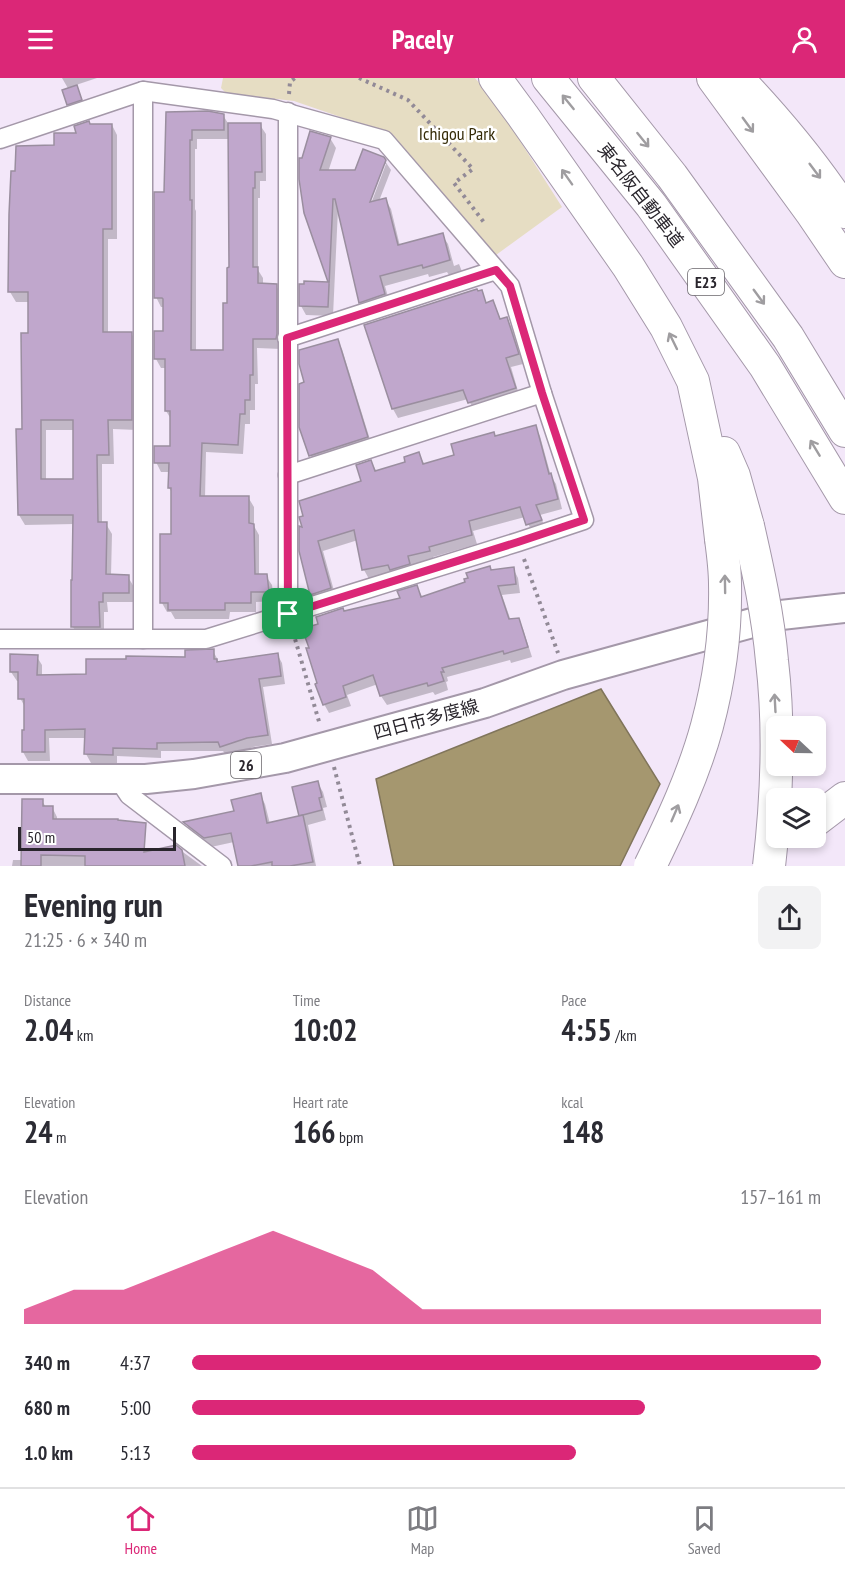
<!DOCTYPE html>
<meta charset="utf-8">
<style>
:root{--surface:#fff;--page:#f2f2f3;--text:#2b2b33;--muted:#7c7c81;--line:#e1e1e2;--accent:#db2777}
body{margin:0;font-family:"PT Sans Narrow","Noto Sans JP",sans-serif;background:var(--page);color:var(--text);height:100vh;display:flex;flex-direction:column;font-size:22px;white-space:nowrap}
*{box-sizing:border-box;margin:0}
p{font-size:20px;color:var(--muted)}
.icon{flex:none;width:33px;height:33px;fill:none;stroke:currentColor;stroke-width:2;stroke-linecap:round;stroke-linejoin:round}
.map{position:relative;height:788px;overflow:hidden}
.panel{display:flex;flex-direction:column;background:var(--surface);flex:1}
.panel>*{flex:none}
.needle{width:39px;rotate:292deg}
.fabs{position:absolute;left:766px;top:638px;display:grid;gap:12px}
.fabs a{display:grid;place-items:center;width:60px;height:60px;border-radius:9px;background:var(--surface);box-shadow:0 3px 9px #0003;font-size:30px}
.scale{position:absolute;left:18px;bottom:15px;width:158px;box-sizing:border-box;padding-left:6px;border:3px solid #29252c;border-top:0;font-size:16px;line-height:21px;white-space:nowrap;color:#29252c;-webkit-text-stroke:4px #fff;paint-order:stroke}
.pin{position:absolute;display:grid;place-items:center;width:51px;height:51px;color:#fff;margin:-26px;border-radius:12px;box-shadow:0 3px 9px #0006}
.round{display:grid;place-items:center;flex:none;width:63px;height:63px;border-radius:9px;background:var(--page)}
.headline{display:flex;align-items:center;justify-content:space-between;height:102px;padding:0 24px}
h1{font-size:33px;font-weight:800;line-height:45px}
.figures{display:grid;grid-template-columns:repeat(3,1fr);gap:9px;height:102px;padding:6px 24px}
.figures div{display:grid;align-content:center}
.figures b{font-size:30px;font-weight:800}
.figures small{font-size:16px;font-weight:400}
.figures p{font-size:16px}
.chart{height:168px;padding:12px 24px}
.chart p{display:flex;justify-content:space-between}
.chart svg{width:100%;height:108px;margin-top:6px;fill:var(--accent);opacity:.7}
ul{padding:0 24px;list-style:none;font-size:20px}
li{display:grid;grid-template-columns:96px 72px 1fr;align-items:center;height:45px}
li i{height:15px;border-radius:8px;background:var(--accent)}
header{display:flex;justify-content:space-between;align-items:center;height:78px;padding:0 24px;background:var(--accent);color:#fff;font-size:27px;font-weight:800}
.tab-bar{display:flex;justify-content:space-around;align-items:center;height:84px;border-top:2px solid var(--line);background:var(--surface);font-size:16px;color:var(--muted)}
.tab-bar a{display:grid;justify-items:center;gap:3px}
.tab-bar .current{color:var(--accent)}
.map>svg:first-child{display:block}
.green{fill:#e6ddc3}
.water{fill:#a5976f;stroke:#80755b;stroke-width:1.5}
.shadow{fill:#0003;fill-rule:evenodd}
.building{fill:#c0a7cc;stroke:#9a8e9f;stroke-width:1.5;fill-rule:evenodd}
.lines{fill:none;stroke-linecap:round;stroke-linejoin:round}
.minor-casing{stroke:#a498a9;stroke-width:21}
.primary-casing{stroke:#a498a9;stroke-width:32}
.motorway-casing{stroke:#a498a9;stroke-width:34}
.path{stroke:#928a97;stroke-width:4;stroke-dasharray:3 4.5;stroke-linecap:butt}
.minor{stroke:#fff;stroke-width:18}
.primary{stroke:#fff;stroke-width:28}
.motorway{stroke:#fff;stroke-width:32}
.motorway-bridge-casing{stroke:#a498a9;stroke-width:34;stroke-linecap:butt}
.motorway-bridge{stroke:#fff;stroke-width:32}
.oneway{stroke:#9f9da0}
.route-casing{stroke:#fff;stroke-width:12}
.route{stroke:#db2777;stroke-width:8}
.labels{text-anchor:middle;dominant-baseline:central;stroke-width:5;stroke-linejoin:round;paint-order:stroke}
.shield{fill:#fff;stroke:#69666b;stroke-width:1.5}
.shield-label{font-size:16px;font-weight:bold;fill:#29252c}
.park-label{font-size:18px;fill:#352b07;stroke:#fff}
.street-label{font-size:18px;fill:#29252c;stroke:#fff}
</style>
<header><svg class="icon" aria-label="menu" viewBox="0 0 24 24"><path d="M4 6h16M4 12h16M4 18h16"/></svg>Pacely<svg class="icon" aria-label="person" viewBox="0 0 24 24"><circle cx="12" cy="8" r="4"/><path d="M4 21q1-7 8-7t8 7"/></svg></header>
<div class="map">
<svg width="845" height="788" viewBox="0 0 845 788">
<rect width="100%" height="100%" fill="#f3e7f9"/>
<!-- green -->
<path class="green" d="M223 0H475L494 22 562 129 496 177 393 57 294 23 226 15 221 10Z"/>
<!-- water -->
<path class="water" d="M601 611 660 706 620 788H394L376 701Z"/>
<!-- shadow -->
<g class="shadow">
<path d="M62 0H97L76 7 84 26 71 31 68 26 69 12Z"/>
<path d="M167 35 223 37 229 47H260L266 56V103H260V120H258V192L263 200V207H276L281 217V271L257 270 258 306H255V332H250V346H245L243 376 206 374 205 420 248 419 254 429V448L259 457V498H266L272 507 274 523 256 524V534H230L229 541H175L171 534H167L162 525 173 458V416L169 410 170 394H161L156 384 171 369V341L166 333V290H161L156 281 164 255V229H161L156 219 166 115ZM197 61H230L231 191 225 273H196V133L195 131V71H197Z"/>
<path d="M112 47 117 57V161H108V255H131L137 265V352L113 351 114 386H102V446H106L112 456 111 498 128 499 134 509V524H107L108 534H104V559H79L73 549 72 504 75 446 25 447 19 437 30 257V224H16L10 214 17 94 90 48ZM46 352H74L75 402H46Z"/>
<path d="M330 60 336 70 328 94H356L385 83 391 92 379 123 385 121 391 131 400 168 442 157 448 166 454 188 459 186 463 196 451 200 447 194 429 199 428 196 385 208 390 226 365 234 360 224 338 131 333 238 306 237 301 228 305 205 330 206 306 134ZM383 86H386L369 131 366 130Z"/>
<path d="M481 213 487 226 493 224 501 242 507 240 512 250 523 286 511 289 520 320 475 334 468 321 398 340 393 331 478 214Z"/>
<path d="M337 263 342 271 372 368 316 386 311 378 301 349 306 305Z"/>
<path d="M535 349 540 358 551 398 556 406 562 431 540 437 546 452 533 456 525 439 473 453 477 466 433 479 434 482 369 501 364 492 358 462 323 473 336 520 317 526 312 516 301 473 363 404 371 384 377 394 407 385 419 376 425 387 456 378 496 360Z"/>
<path d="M513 490 518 500 520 515 502 517 511 543 518 541 523 551 532 579 511 585 510 582 447 599 448 603 446 604 448 612 435 617 433 614 387 627 381 618 378 606 347 617 351 628 329 635 324 626 343 534 402 521 417 509 423 520 467 505 492 493Z"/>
<path d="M213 573 218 582V585L277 576 282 585 285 606 263 609 272 666 253 669 227 678 223 673H161V680L117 678V686L91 685 86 676V660H49L50 683H28L23 674 26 653 25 629 20 620 19 603H17L11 594 37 579 42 587V598H87L187 580Z"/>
<path d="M317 704 323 714 327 729 323 730 326 742 308 747 316 788H239L234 764 211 769 190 754 186 745 235 734 260 717 265 726 270 746 302 739 301 737Z"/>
<path d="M42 723 46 729H52L57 739V743L138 788H12L13 782H23Z"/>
<path d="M176 769 202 788H157Z"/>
</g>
<!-- building -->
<g class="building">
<path d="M77 7 82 22 67 27 62 12Z"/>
<path d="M208 33 224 36V52H192V62H190V122H192L191 272H223V225H227V190L229 189 228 45H261L262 94H255V110H253V189H258V205L277 206V256L276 261H253V297H250V322H245V336H240L238 367 202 365 200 418H249V445L254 446 255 496H267L269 514H251V525H225V532H168V525H160V456H171V410H168L169 385H154V368H170V333H165V281H154V253H163V221L162 220H154V114H164L166 34Z"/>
<path d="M89 43 90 46H112V151H103V254H132V342H108L109 377H97L98 444H107L106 496 129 497V515H103V524H99L100 549H71V502H72L73 437H18L16 351H22L21 255H28V214H8L9 136 11 93H15L16 68 54 67V55H76L74 48ZM41 342H73V401H41Z"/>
<path d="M310 53 331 59 320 92H355L363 71 384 79 386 82 370 124 386 120 398 167 443 155 450 182 423 190 422 187 380 198 385 216 359 225 335 121H333L328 229 299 228V206H304V203L328 204 304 135 299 101V80H302Z"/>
<path d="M477 211 478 213 482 212 486 225 493 222 500 241 507 239 519 276 506 280 516 310 468 325 463 312 392 331 364 247Z"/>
<path d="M338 261 368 359 309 378 299 349V306L304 304 299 286V272Z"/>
<path d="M536 347 549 396 551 395 558 421 536 427 542 442 526 447 520 429 469 443 472 457 429 469 430 473 408 478 410 486 390 492 388 487 362 492 354 452 318 463 331 510 310 517 299 473V448L302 449 299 439 303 438 299 423 361 403 356 387 371 382 375 393 405 384 404 379 419 374 423 386 454 377 451 366 494 354 495 358Z"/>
<path d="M490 488 491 492 514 489 516 506 498 508 509 541 519 540 528 569 504 576 503 573 442 590 444 594H441L444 603 428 608 427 605 380 618 373 597 343 608 346 619 323 627 315 606 317 605 306 570H309L304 556 310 554 308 549 318 546 316 539 343 530 344 533 400 520 397 513 417 507 421 519 465 504 464 501 468 500 466 495Z"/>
<path d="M214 571V581H217V584L278 575 281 598 259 601 268 657 247 660 220 669 218 664 157 665V671L113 670V677L84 676 85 651 45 652V674H22V652H24V621H18V594H10V576L38 577 37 597 86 596V581H126V578L185 579V572Z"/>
<path d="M318 703 322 719 319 720 322 732 299 738 292 709Z"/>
<path d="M261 715 267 745 303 737 313 784 290 788H272V784L251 788H238L231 755 204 760 183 744 234 733 231 722Z"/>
<path d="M22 721H43V728H53V741H118V742L146 745 144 774 176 767 182 772 185 788H85V778L41 777V788H21Z"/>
</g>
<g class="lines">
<defs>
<g id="minor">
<path d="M0 61 143 13 273 31 384 62 510 208 542 315 584 442 518 464 206 561H0"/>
<path d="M287 260 496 192"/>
<path d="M288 397 542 315"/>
<path d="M288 536V34"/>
<path d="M143 561V13"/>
<path d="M119 702 129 717 222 788"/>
</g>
<path id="primary" d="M0 701H146L194 696 285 680 485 625 563 597 781 537 845 530"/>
<g id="motorway">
<path d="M495 0 523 38 628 188 666 249 693 303 714 400 721 461"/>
<path d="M548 0 651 127 765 288 845 420"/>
<path d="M594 0 672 98 788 259 845 353"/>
<path d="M713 0 811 134 845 184"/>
<path d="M737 0C776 41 814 86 845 134"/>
<path d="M724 375 734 398 748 448"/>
<path d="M816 742 845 720"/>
</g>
</defs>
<!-- minor casing -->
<use href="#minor" class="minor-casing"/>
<!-- primary casing -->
<use href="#primary" class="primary-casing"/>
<!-- motorway casing -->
<use href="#motorway" class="motorway-casing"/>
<!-- path -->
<g class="path">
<path d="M359 0 408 22 473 91 454 105 486 147"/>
<path d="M289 16 290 4 295 0"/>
<path d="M524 481 558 575"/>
<path d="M293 554 320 647"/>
<path d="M334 689 360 788"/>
</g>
<!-- minor -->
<use href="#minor" class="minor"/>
<!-- primary -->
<use href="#primary" class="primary"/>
<!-- motorway -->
<use href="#motorway" class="motorway"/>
<defs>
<g id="motorway-bridge">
<path d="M748 448C758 492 768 537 772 583 780 651 777 720 769 788"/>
<path d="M650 788C672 743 694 696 707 648 719 603 726 553 725 506 725 491 723 476 721 461"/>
</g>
</defs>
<!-- motorway-bridge casing -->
<use href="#motorway-bridge" class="motorway-bridge-casing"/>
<!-- motorway-bridge -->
<use href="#motorway-bridge" class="motorway-bridge"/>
</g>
<!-- one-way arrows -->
<defs><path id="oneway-shaft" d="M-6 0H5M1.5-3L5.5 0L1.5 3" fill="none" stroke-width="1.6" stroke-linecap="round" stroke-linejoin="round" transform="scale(1.5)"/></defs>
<g class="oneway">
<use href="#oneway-shaft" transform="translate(568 24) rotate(-129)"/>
<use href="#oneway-shaft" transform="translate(748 47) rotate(54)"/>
<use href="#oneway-shaft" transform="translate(643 62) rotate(51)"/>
<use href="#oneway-shaft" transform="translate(815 93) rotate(53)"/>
<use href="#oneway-shaft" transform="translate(567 99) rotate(-125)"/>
<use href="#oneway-shaft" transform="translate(759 219) rotate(54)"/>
<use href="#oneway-shaft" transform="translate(673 263) rotate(-116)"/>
<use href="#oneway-shaft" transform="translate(815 370) rotate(-121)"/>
<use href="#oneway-shaft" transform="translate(725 506) rotate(-91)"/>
<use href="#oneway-shaft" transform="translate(775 625) rotate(-93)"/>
<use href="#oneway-shaft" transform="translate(675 735) rotate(-67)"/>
</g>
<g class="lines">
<defs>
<path id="route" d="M496 192 510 208 542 315 584 442 518 464 288 536 287 260Z"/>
</defs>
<!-- route casing -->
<use href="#route" class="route-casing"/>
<!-- route -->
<use href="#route" class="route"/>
</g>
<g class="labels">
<!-- shield labels -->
<g class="shield">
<rect x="688" y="191" width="36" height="26" rx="4.5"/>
<rect x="231" y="674" width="30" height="26" rx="4.5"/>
</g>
<g class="shield-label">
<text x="706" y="204">E23</text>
<text x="246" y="687">26</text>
</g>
<!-- park labels -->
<g class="park-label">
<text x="457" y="55">Ichigou Park</text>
</g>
<!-- street labels -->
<g class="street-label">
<text transform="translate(641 117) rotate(52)">東名阪自動車道</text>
<text transform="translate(426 641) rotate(-15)">四日市多度線</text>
</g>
</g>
</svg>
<div class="fabs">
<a><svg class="needle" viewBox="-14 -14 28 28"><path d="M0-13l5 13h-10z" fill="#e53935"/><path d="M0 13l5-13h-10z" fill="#7c7c81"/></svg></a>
<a><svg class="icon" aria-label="layers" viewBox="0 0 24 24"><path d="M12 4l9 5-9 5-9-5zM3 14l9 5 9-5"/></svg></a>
</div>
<div class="scale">50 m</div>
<div class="pin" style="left:288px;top:536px;background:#1e9e55"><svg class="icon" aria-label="arrive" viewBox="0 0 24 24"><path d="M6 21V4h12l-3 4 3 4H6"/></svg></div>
</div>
<section class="panel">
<div class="headline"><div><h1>Evening run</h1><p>21:25 · 6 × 340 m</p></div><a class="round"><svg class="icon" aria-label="share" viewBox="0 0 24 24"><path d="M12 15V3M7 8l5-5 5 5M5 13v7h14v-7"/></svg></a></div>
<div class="figures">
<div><p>Distance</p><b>2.04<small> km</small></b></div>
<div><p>Time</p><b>10:02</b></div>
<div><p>Pace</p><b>4:55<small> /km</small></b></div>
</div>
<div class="figures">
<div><p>Elevation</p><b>24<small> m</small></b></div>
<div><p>Heart rate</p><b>166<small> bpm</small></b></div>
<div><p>kcal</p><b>148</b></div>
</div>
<div class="chart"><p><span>Elevation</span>157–161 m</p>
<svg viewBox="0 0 160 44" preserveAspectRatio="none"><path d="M0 44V38L10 30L20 30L30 22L40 14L50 6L60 14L70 22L80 38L90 38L100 38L110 38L120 38L130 38L140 38L150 38L160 38V44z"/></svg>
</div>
<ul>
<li><b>340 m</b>4:37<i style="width:100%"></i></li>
<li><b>680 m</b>5:00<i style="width:72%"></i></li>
<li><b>1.0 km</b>5:13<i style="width:61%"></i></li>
</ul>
</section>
<nav class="tab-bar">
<a class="current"><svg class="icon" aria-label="home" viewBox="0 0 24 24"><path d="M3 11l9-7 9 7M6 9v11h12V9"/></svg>Home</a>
<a><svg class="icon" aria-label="map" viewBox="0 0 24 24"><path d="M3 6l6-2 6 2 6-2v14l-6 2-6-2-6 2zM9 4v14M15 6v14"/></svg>Map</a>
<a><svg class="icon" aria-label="saved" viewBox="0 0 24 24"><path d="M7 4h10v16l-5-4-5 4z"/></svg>Saved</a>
</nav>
